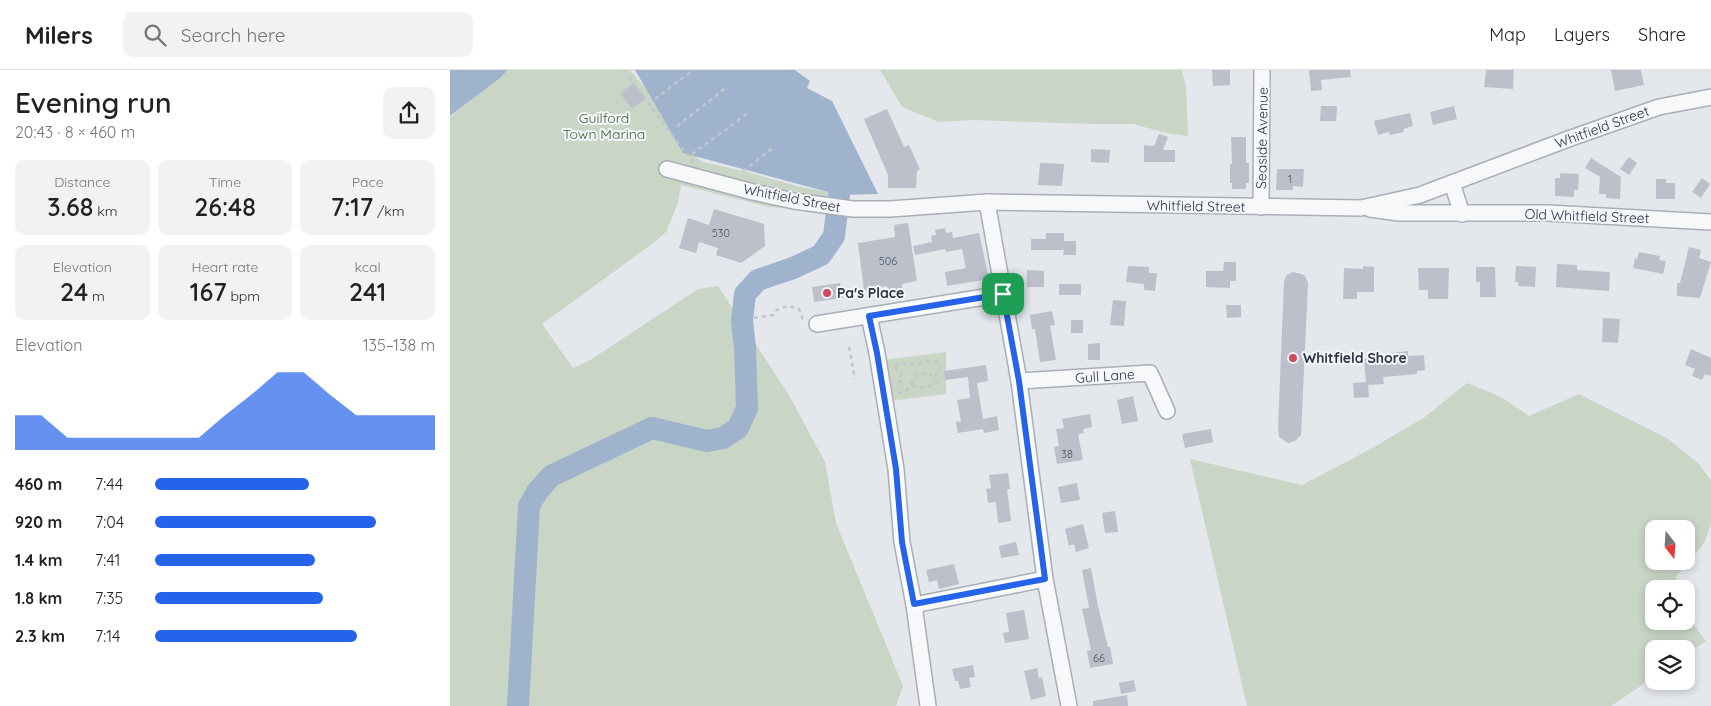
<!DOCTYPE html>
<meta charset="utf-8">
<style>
:root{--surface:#fff;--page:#f2f2f2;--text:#222;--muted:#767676;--line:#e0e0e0;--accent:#2563eb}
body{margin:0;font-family:Quicksand,sans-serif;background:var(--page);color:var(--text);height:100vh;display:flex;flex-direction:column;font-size:19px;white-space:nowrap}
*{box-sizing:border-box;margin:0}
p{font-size:16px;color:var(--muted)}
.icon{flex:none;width:28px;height:28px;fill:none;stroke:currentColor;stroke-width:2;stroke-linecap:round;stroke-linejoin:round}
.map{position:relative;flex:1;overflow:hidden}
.sheet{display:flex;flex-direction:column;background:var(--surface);width:450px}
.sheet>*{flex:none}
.needle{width:32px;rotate:163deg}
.buttons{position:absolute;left:1195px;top:450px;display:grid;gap:10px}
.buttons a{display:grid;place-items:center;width:50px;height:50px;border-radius:10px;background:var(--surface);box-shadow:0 2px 8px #0003;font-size:25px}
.pin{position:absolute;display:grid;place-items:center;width:42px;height:42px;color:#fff;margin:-21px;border-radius:10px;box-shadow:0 2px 8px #0006}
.round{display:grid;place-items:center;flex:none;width:52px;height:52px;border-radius:10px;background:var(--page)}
.summary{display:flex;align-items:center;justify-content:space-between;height:85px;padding:0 15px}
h1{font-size:28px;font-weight:600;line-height:38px}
.figures{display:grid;grid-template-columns:repeat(3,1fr);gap:8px;height:85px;padding:5px 15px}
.figures div{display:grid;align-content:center;border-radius:10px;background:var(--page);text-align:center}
.figures b{font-size:25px;font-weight:600}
.figures small{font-size:14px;font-weight:400}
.figures p{font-size:14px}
.chart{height:140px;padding:10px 15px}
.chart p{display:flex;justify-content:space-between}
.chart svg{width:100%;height:90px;margin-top:5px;fill:var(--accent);opacity:.7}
ul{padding:0 15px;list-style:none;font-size:16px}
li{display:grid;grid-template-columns:80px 60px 1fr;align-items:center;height:38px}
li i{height:12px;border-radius:6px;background:var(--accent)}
header{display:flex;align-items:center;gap:30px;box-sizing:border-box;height:70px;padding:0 25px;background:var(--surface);border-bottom:1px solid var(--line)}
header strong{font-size:24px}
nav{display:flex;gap:28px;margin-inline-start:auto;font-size:18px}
.search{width:350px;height:45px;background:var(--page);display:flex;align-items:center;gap:12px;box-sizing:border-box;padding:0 18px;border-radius:10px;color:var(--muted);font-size:19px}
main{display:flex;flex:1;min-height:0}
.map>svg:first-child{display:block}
.green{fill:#c9d6c5;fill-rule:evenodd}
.water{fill:#9fb4cc}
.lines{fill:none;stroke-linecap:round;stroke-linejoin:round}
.river{stroke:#9fb4cc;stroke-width:22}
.building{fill:#bbc0ca}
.minor-casing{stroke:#a9aeb7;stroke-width:18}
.path{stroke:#c2c5cb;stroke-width:2.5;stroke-dasharray:4 4;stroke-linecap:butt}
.minor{stroke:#f7f8fa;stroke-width:15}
.route-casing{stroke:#fff;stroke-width:10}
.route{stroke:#2563eb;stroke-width:6}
.poi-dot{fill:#d1495b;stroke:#f4f6f9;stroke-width:2}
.labels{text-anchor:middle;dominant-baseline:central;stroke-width:4;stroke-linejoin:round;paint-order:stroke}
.number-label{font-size:11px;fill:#4f5766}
.park-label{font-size:14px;fill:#3f6138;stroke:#f4f6f9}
.street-label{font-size:14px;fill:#2b3445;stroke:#f4f6f9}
.poi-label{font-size:14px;font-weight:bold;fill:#2b3445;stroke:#f4f6f9;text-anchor:start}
</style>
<header>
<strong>Milers</strong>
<div class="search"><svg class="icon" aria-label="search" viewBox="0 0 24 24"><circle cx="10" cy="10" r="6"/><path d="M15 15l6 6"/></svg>Search here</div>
<nav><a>Map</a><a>Layers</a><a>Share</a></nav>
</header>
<main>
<section class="sheet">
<div class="summary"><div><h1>Evening run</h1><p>20:43 · 8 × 460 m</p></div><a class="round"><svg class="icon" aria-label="share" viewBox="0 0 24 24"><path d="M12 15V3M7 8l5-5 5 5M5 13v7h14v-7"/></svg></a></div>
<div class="figures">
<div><p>Distance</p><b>3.68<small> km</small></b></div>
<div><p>Time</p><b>26:48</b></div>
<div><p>Pace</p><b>7:17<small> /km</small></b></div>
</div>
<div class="figures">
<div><p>Elevation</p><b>24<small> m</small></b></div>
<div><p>Heart rate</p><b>167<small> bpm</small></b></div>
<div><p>kcal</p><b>241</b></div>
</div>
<div class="chart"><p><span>Elevation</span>135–138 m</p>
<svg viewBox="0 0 160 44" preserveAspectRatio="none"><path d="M0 44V27L10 27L20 38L30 38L40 38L50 38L60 38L70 38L80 27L90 17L100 6L110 6L120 17L130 27L140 27L150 27L160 27V44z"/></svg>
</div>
<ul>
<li><b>460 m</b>7:44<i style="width:55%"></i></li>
<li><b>920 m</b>7:04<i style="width:79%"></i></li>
<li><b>1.4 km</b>7:41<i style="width:57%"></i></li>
<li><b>1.8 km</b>7:35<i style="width:60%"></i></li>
<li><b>2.3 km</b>7:14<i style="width:72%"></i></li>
</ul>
</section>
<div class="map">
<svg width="1261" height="636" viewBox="0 0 1261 636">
<rect width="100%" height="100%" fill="#e4e7ec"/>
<!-- green -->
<g class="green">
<path d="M59 0H180L227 56 242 84 253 92 293 101 347 116 378 122 375 140 319 137 231 115 228 133 216 162 202 174 92 254 123 298 142 289 248 219 268 216 340 327 375 392 386 453 453 616 446 636H0V47Z"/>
<path d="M430 0H732L736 17 738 66 717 63 683 54H645L522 50 489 52 452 37Z"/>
<path d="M496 282V324L440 331 433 290Z"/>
<path d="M1017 313 1051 327 1079 346 1129 324 1217 368 1249 394 1261 411V453L1255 472 1226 507 1229 519H1204V551H1236V542L1238 547 1256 571 1236 584V579H1204V607L1161 636H797L740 389 852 415 917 381 975 347ZM1204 459H1236V491H1204Z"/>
</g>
<!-- water -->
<g class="water">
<path d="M0 0H58L50 8 0 46Z"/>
<path d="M185 0H345L360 11 357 18 382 31 428 124 389 125 233 83Z"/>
</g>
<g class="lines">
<!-- river -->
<path class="river" d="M68 636 79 436 87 422 101 406 202 358 257 371 273 368 288 358 297 338 295 278 292 251 295 224 308 210 343 198 371 185 384 166 389 125"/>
</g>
<!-- building -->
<g class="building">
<path d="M762 0H780V15L763 16Z"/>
<path d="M859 0H900L901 7 871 10 872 20 861 21Z"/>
<path d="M1036 0H1064L1063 19 1034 17Z"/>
<path d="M1161 0H1191L1194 15 1165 21Z"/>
<path d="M184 13 196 29 182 39 170 23Z"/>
<path d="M871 36H887L886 51H870Z"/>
<path d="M1004 36 1007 49 983 55 980 42Z"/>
<path d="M437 39 454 77 459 75 470 99 467 101 466 118H438V105L414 49Z"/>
<path d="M960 43 963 56 953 59 954 62 940 65 939 62 928 65 924 51Z"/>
<path d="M709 64 718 67 713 80H725V92H694V75L704 76Z"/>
<path d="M781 67H796V93H799V113H796V119H782V113H780V94H782Z"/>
<path d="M641 79 660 80 659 93 641 92Z"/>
<path d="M1179 87 1187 93 1179 105 1170 99Z"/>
<path d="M1141 88 1171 107 1170 129 1156 128V124H1149L1150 107 1135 98Z"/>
<path d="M590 93 614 94 612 116 588 115Z"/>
<path d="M827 99H854L853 117 843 116V120H826Z"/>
<path d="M1110 103 1129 104 1128 120H1124V127L1105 126V108H1110Z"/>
<path d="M1252 108 1260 114 1251 128 1242 122Z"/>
<path d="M1206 109H1216V113H1225V129H1206Z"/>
<path d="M264 139 314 154 315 176 291 193 266 185 268 178 249 172 246 183 229 178 238 148 259 155Z"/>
<path d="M458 153 467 211 452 214 453 225 439 227 437 216 414 220 408 173 445 167 444 155Z"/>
<path d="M495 158 496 163 502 162 503 168 529 163 539 209 497 216 495 202 516 198 512 179 496 182 495 179 465 185 463 176 482 172 481 166 486 165 485 160Z"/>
<path d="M596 163H614V171H626V185H613L614 180H581V169H596Z"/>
<path d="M1239 177 1251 180 1249 188 1261 192 1250 228 1227 226V213H1230Z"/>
<path d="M1189 182 1210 186 1209 190 1216 191 1213 204 1183 198 1185 188 1187 189Z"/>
<path d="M774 192H786V211H780V218L756 217V201H773Z"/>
<path d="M1107 194 1127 195V200L1160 202 1159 221 1106 217Z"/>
<path d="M678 196 699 197V203H707L705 221 694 220V214L676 212Z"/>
<path d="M913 196 924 197V222H907V229H893L894 198 913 199Z"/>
<path d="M1066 196 1086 197 1085 217 1068 216V212H1065Z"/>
<path d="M1026 197H1045L1046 227H1030V212H1026Z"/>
<path d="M968 198H999L998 229H978V220H969Z"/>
<path d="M577 200 594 201V217H577Z"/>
<path d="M842 202 852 204 855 206 858 213 851 365 845 371 838 373 829 367 828 358 834 212 836 206Z"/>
<path d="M390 213 393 228 364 232 362 217Z"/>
<rect x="609" y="214" width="22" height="11"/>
<path d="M663 230 676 231 674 256 660 255Z"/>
<path d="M776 235H791V247L777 248Z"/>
<path d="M602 241 605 255 600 256 606 290 590 292 585 259H582L580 245Z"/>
<path d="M1153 248 1170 249 1168 273 1152 272Z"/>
<rect x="621" y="250" width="12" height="13"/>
<path d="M650 273V290H638V274Z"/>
<path d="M1241 279 1261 288V306L1255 304 1252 310 1242 306 1245 299 1235 295Z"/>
<path d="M958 281V286L974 285 975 300 967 301V304L933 307 934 314 918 315 919 327 904 328 903 313 916 312 914 289 942 287V283Z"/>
<path d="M536 295 538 311 527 313 533 349 547 346 549 360 534 363 533 359 508 363 506 352 511 351 507 330 520 328 518 307 495 310 494 301Z"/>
<path d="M683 326 688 351 672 354 667 330Z"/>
<path d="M640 344 642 357 633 359 634 363 628 364 633 390 607 394 604 377 609 376 606 359 614 358 612 349Z"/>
<path d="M761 359 763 372 735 378 732 364Z"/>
<path d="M558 403 560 419H557L561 451 548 453 546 432 538 433 536 419 541 418 539 405Z"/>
<path d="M627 413 630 430 611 433 608 417Z"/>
<path d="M665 441 668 462 655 463 652 443Z"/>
<path d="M633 454 639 478 626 482 624 474 619 476 615 459Z"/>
<path d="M566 472 569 485 551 488 549 476Z"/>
<path d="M504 494 509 514 489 519 487 510 479 512 476 500Z"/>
<path d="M641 498 648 536 658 577H660L663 594 640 598 637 581 641 580 632 539 639 538 632 500Z"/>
<path d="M574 540 579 569 555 573 553 563 559 562 556 543Z"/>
<path d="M523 595 525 607 519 608 521 617 510 619 508 611H505L502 599Z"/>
<path d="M587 598 589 608 592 607 596 626 581 630 574 601Z"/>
<path d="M684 610 686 621 671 624 669 613Z"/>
<path d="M677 625 678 636H643V631Z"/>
</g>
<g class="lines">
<defs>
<g id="minor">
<path d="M217 99 303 122 344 131 403 139H440L537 132 911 138 970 125 1121 68 1209 37 1261 27"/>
<path d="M1002 113 1012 144"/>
<path d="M537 132 569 311 595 509 619 636"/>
<path d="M811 137 812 0"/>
<path d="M920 139 949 143H1098L1261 152"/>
<path d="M419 246 427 283 446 399 452 472 464 535 478 636"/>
<path d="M367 254 553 224"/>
<path d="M569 311 700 303 717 341"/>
<path d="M464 535 595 509"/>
</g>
</defs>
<!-- minor casing -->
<use href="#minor" class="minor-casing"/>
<!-- path -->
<g class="path">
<path d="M174 0 229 75 244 92"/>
<path d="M205 29 243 0"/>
<path d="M227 56 277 17"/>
<path d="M242 84 298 43"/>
<path d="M293 101 323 78"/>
<path d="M304 248 323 245C328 235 336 237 347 237L350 241 354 253"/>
<path d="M399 277 405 309"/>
<path d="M445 296C452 291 458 295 466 294 474 293 479 289 487 292L490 300 485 306"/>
<path d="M445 297 450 302 452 310 446 315"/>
<path d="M462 316C471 318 477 318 486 314L485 306"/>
<path d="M448 323C464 323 460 304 472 304 476 303 481 305 485 306"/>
</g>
<!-- minor -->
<use href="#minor" class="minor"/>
</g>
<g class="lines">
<defs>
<path id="route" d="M553 224 569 311 595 509 464 534 452 472 446 399 427 283 419 246Z"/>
</defs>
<!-- route casing -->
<use href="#route" class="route-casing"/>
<!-- route -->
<use href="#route" class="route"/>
</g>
<!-- markers -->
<g class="poi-dot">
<circle cx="377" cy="223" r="5"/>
<circle cx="843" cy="288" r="5"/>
</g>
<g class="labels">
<!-- number labels -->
<g class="number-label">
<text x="840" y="109">1</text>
<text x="271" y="163">530</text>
<text x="438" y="191">506</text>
<text x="617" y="384">38</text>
<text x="649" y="588">66</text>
</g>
<!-- park labels -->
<g class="park-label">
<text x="154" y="48">Guilford<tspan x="154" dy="16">Town Marina</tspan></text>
</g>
<!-- street labels -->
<g class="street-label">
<text transform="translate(1152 57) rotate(-20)">Whitfield Street</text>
<text transform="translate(812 68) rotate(-89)">Seaside Avenue</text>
<text transform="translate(342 128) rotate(11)">Whitfield Street</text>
<text transform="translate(746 136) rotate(1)">Whitfield Street</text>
<text transform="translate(1137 146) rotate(2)">Old Whitfield Street</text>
<text transform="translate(655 306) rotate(-4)">Gull Lane</text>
</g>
<!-- poi labels -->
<g class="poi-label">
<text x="387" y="223">Pa's Place</text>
<text x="853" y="288">Whitfield Shore</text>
</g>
</g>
</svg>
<div class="buttons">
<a><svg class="needle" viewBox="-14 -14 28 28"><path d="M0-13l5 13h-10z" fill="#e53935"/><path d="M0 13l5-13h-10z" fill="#767676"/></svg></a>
<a><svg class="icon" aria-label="locate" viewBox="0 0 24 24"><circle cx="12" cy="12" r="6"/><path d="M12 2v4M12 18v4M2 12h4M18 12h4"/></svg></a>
<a><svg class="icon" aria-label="layers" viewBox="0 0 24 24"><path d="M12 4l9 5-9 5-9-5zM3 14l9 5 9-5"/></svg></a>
</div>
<div class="pin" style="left:553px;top:224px;background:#1e9e55"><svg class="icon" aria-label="arrive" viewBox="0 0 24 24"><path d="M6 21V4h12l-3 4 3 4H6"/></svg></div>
</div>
</main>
